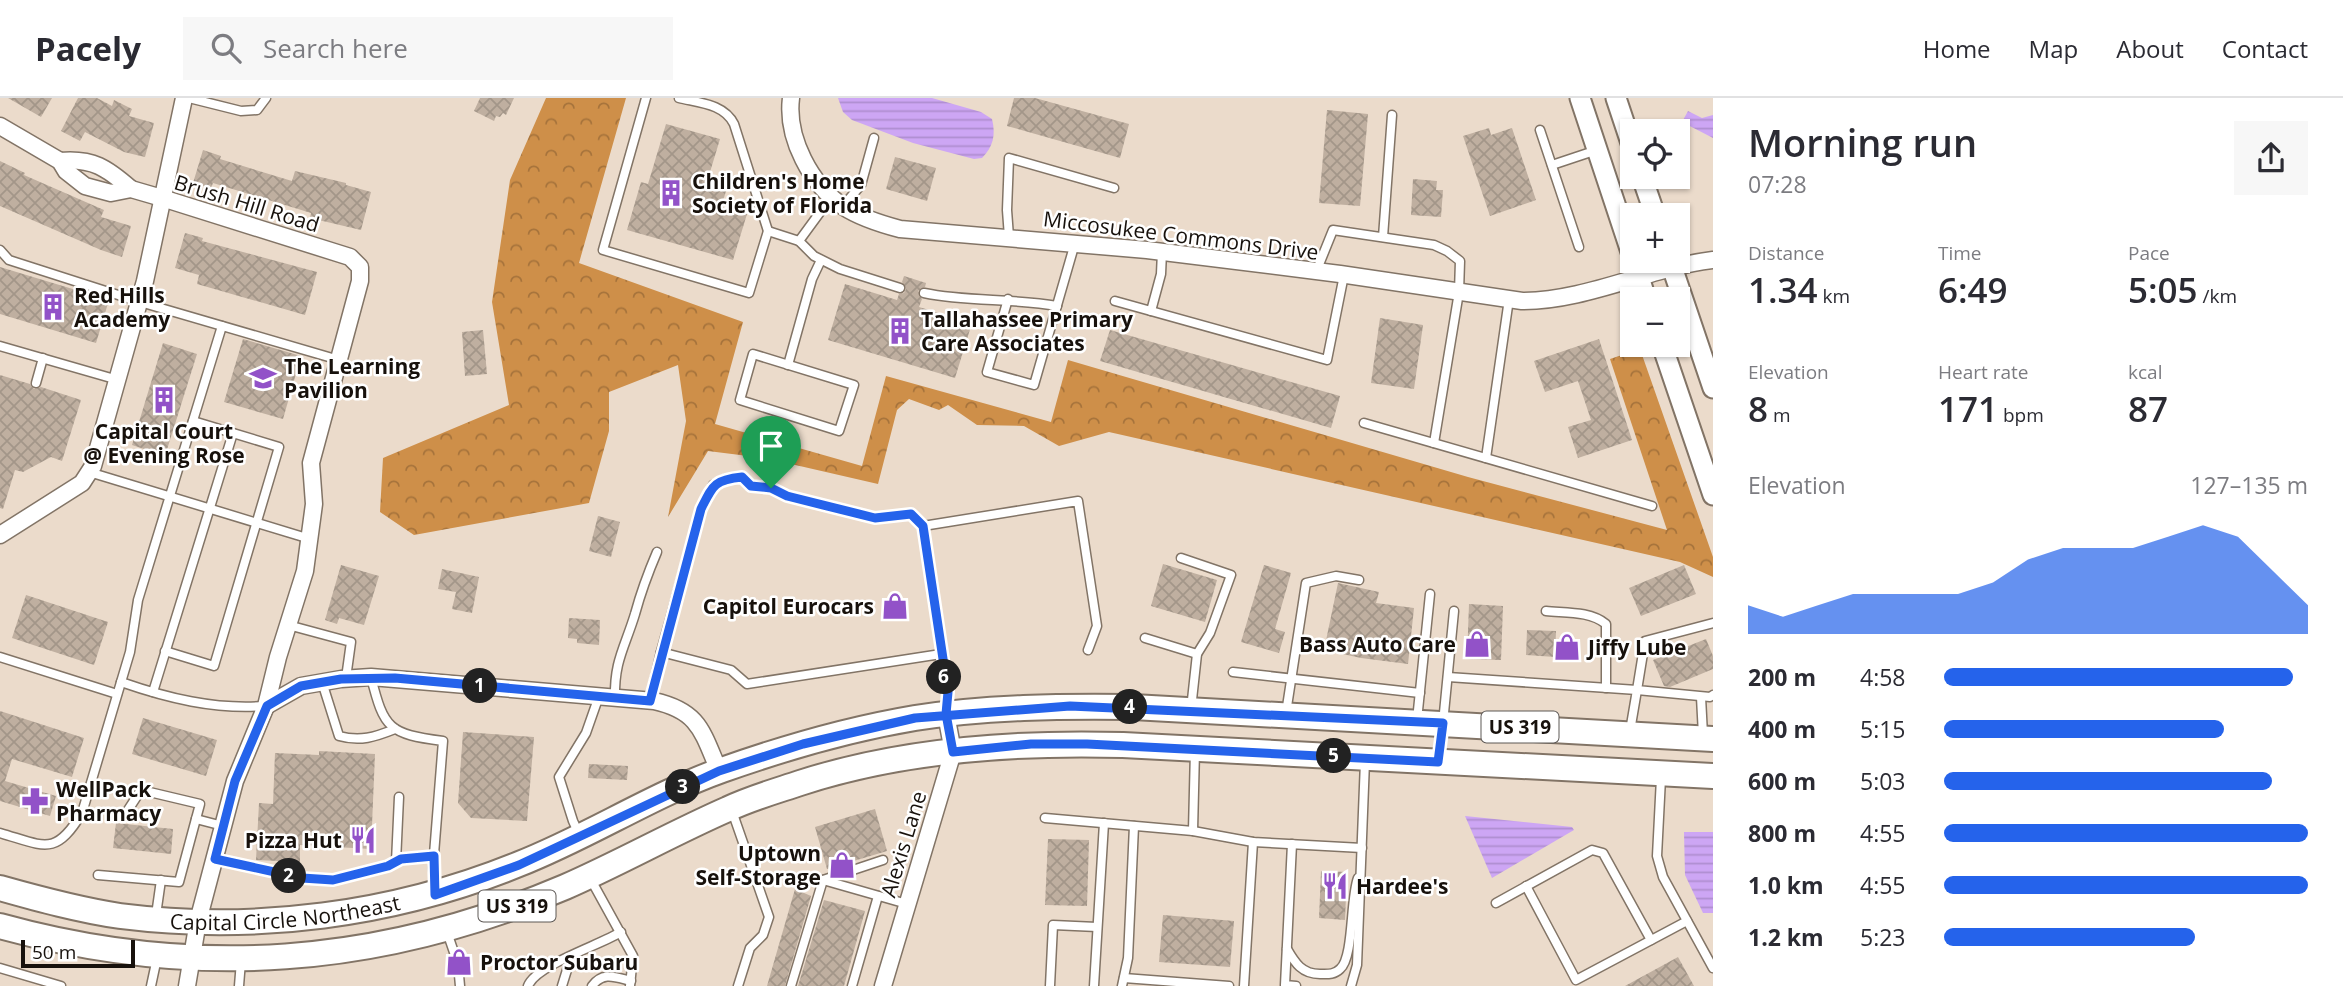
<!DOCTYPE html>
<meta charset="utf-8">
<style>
:root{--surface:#fff;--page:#f7f7f7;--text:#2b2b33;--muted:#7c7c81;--line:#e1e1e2;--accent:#2563eb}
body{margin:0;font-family:"Open Sans",sans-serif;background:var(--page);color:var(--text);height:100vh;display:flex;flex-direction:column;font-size:26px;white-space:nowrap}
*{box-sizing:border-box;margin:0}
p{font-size:23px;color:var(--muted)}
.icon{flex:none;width:38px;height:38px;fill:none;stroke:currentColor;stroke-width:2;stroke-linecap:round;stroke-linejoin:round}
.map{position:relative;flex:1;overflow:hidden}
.drawer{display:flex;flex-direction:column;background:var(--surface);width:630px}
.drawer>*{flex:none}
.controls{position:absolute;left:1620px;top:21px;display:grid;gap:14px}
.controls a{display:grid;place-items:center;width:70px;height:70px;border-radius:0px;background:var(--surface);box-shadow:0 2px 5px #0004;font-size:35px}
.scale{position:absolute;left:21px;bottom:18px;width:114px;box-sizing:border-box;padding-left:7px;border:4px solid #17110c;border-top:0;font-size:19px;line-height:24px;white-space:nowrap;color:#17110c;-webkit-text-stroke:5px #fff;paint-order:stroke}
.pin{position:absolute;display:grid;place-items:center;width:60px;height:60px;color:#fff;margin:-72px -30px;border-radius:50% 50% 50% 0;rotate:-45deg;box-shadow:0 0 7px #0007}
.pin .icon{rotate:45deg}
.km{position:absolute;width:35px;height:35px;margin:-18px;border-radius:50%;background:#222;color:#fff;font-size:19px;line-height:35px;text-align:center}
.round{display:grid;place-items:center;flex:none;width:74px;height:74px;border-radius:0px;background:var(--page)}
.overview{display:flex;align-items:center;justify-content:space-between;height:119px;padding:0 35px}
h1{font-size:38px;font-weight:600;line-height:52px}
.metrics{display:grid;grid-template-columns:repeat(3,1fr);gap:10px;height:119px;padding:7px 35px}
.metrics div{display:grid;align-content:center}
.metrics b{font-size:35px;font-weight:600}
.metrics small{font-size:19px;font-weight:400}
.metrics p{font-size:19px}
.chart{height:196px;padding:14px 35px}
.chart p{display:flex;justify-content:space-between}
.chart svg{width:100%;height:126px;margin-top:7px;fill:var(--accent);opacity:.7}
ul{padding:0 35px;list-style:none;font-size:23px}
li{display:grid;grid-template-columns:112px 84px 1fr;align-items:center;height:52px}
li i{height:18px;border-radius:9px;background:var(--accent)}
header{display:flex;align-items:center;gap:42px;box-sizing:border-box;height:98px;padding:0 35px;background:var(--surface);border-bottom:2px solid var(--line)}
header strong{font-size:33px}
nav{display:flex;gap:38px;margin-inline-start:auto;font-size:24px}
.search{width:490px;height:63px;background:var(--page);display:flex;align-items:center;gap:18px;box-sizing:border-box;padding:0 24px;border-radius:0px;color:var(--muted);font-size:26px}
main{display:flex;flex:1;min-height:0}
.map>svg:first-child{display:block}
.forest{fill:url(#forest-crowns)}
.water{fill:url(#water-rules)}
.building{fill:url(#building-cross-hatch)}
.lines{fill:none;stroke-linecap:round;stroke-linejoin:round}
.service-casing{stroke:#827466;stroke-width:11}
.minor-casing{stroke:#827466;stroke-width:19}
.tertiary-casing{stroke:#827466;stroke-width:23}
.primary-casing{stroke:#827466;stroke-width:28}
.service{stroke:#fff;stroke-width:8}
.minor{stroke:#fff;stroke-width:16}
.tertiary{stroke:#fff;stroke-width:19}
.primary{stroke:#fff;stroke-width:24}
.route-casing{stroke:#fff;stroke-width:14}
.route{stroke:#2563eb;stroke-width:9}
.labels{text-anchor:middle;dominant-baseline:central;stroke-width:5;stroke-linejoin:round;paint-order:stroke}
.shield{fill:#fff;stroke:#5d5855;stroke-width:2}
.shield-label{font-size:19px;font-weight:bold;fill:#17110c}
.poi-label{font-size:21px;font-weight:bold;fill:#17110c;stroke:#fff;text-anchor:start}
.street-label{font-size:21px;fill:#17110c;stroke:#fff}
</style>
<header>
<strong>Pacely</strong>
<div class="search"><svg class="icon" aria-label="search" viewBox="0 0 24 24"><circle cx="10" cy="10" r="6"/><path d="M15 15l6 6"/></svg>Search here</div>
<nav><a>Home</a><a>Map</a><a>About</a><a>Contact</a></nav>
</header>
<main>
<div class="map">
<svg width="1713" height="888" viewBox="0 0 1713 888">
<defs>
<pattern id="forest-crowns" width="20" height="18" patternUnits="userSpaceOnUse" patternTransform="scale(1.75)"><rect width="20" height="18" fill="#ce8f49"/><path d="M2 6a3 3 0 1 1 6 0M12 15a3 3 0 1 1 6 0" fill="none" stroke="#a6733b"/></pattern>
<pattern id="water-rules" width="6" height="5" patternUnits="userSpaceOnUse" patternTransform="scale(1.75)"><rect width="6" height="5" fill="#cda6f4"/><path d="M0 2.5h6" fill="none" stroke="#af8ed0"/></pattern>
<pattern id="building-cross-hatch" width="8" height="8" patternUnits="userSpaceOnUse" patternTransform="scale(1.75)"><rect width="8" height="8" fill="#bfafa0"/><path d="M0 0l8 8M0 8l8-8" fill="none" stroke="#a39689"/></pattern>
</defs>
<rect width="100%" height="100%" fill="#ebdbcb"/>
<!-- forest -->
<path class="forest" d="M546 0H626L579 165 743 224 715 326 862 368 886 278 1051 324 1068 262 1468 379 1667 432 1610 261 1640 251 1713 459V479L1680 464 1109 334 1059 348 1024 328 977 327 948 307 939 312 909 301 897 312 878 386 765 360 708 353 668 419 686 323 678 267 609 294V333L589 405 414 437 380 414 383 360 509 307 492 204 510 82Z"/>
<!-- water -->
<g class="water">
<path d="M838 0H932L981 14 992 21C996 37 993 49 982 60L974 61 913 45 852 22 843 14Z"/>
<path d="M1688 13 1702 20 1713 17V40L1682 24Z"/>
<path d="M1465 718 1572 729 1574 732 1492 780Z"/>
<path d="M1684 734H1713V815H1703L1685 777Z"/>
</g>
<!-- building -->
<g class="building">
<path d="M8 0H52L41 19Z"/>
<path d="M78 0H97L112 8 114 2 132 11 129 18 154 25 145 59 124 54 85 34 80 43 61 33Z"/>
<path d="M480 0H514L506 17 503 15 500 19 496 18 494 23 474 13Z"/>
<path d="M1014 0H1035L1129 26 1120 60 1007 28Z"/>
<path d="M1327 12 1368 16 1360 108 1319 105Z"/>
<path d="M666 26 720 41 707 84 727 90 721 109 747 116 733 162 627 132 641 84 648 86Z"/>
<path d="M1489 30 1491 37 1512 30 1536 102 1490 118 1463 38Z"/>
<path d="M203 52 221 58 220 61 292 83 295 73 346 85V87L371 94 361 132 310 120 311 115 213 85 211 90 193 85Z"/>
<path d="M895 59 936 70 927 103 886 91Z"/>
<path d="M0 63 25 75 24 77 104 112 101 119 131 128 122 159 101 152 0 108Z"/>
<path d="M1413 81 1437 83 1436 92H1443L1441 119 1411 117Z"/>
<path d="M185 135 203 140 202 143 317 174 305 217 197 186 199 177 175 170Z"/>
<path d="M0 169 109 202 96 245 0 216Z"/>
<path d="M904 178 926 185 925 189 918 193 922 201 919 209 972 225 955 280 828 242 845 186 897 202 899 196 904 195 906 191 902 184Z"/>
<path d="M1380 220 1423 227 1414 291 1371 285Z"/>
<path d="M483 232 487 276 465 278 462 234Z"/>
<path d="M1110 232 1340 298 1331 330 1100 263Z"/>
<path d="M243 241 301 258 283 321 224 304Z"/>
<path d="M1599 241 1632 342 1578 360 1568 329 1591 322 1578 283 1545 294 1534 263Z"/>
<path d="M163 245 197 256 165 358 132 347Z"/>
<path d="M0 277 30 286 34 291 41 289 81 302 62 363 51 359 23 374 15 372 3 411 0 410Z"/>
<path d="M598 418 620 424 611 459 589 453Z"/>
<path d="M1163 466 1217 482 1205 524 1151 508Z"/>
<path d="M341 467 379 478 364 527 339 520 337 526 325 522Z"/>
<path d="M1264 467 1291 475 1275 531 1285 534 1279 555 1241 544Z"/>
<path d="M1684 467 1696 496 1641 518 1629 490Z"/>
<path d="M442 471 479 479 472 515 452 511 456 494 438 491Z"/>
<path d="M1338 485 1379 494 1376 505 1414 510 1408 566 1361 560 1324 552Z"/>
<path d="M26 497 108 524 94 567 12 540Z"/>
<path d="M1469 506 1503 508 1501 562 1467 561Z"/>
<path d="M569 520 600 522 599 547 577 545V541L568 540Z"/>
<path d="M1527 532 1556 533 1555 559 1526 557Z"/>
<path d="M1706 541 1713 558V571L1670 589 1664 588 1653 562Z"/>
<path d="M0 613 84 640 72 679 12 661 5 683 56 698 50 718 0 703Z"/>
<path d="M143 620 217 642 206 678 132 656Z"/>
<path d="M463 634 534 639 527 723 471 720 458 705Z"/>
<path d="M319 653 375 656 371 751 300 747V764L256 762 259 705 273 706 275 655 319 657Z"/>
<path d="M589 666 628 668 627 682 588 680Z"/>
<path d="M875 711 887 753 827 771 815 729Z"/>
<path d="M116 725 173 731 171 756 113 750Z"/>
<path d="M1048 741 1089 742 1087 808 1045 807Z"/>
<path d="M1321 773 1347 774 1345 822 1319 820Z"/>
<path d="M795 791 811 798 785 888H767Z"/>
<path d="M824 802 865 813 844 888H798Z"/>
<path d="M1163 817 1234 823 1230 869 1159 864Z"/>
<path d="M1678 859 1694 888H1625Z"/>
</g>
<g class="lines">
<defs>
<g id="service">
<path d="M189 0 241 13 257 12 266 0"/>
<path d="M646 0 603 152 749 195 768 133 734 26C724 6 700 5 679 0"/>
<path d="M1540 32 1579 149"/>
<path d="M1552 67 1597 52"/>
<path d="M843 108 861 87 874 40"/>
<path d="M768 133 799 143 814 158 840 171 900 190"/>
<path d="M1009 139 1007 112 1009 60 1114 90"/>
<path d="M1383 139 1392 17"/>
<path d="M799 143 832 98"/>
<path d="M0 152 9 162 140 204 339 262"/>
<path d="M1316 174 1333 132 1434 147 1447 153 1460 163 1459 194 1434 345"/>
<path d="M924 195C967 204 1012 200 1057 208"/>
<path d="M1008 201 987 274 1034 287 1075 145"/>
<path d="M1115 203 1327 262 1344 177"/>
<path d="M1151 213 1161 176 1162 154"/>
<path d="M0 248 118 282"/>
<path d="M753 256 854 287 839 333 740 302Z"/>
<path d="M788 267 812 181 821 162"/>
<path d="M36 285 43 260"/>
<path d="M1364 325 1652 408"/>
<path d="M1486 360 1509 201"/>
<path d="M89 374 310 441"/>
<path d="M1181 460 1231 477 1210 535 1197 556 1191 611"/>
<path d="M1546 513C1566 515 1590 513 1606 526V590"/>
<path d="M1713 525 1645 543 1637 592 1710 599 1713 597"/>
<path d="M288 527 351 544 346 580"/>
<path d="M1145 540 1197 556"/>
<path d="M165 553 214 568 279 349 193 323"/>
<path d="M661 554 701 411 713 387 725 381 742 379 751 388 771 390 787 398 875 420 911 417 923 428"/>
<path d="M0 559 117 596"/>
<path d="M1233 574 1420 595"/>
<path d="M371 579C384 631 389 636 443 643L433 769 435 790"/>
<path d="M1448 579 1637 592 1630 633"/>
<path d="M121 584C167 600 215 612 265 608"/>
<path d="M322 584 339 638C360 644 375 639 395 631"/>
<path d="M153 594 233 335"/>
<path d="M1701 599 1703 637"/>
<path d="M615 600C614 563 625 549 635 516 641 494 648 475 657 454"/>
<path d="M650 602 661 554 731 572 747 586 941 556"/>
<path d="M946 614 948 594 923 428 1078 403 1097 528 1088 552"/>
<path d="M1286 615 1306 485 1336 478 1359 482"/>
<path d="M1417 622 1430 496"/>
<path d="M1443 625 1454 513"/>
<path d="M1661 680 1657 758 1663 779 1713 870"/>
<path d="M732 713 769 819 763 837 750 850 738 888"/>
<path d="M1045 720 1193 733 1253 744 1362 750"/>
<path d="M196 721 223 728"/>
<path d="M1193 733 1195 652"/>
<path d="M0 735C45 748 55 759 82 715L130 554 138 502 222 228"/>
<path d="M579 736 573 723 559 679 586 635 599 598"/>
<path d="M1292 746 1285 887 1296 888"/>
<path d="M214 761 302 780 333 782 388 768 401 761 434 758"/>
<path d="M883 762 823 782 907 806"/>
<path d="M396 764 399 699"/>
<path d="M98 777 179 784 200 706 141 692 128 712"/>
<path d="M590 780 633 858 630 888"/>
<path d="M1526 788 1576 882 1687 823"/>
<path d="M1496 805 1592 752 1603 755 1651 842"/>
<path d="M156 817 161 782"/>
<path d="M447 834 458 866 460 888"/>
<path d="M1287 851C1295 865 1302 876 1320 876 1327 876 1334 877 1340 871 1354 859 1350 801 1358 780"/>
<path d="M0 870 61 888"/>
<path d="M1124 880 1229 888"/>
<path d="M151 888 157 860"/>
<path d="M239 888 241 863"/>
<path d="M528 888C536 867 600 847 621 834"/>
<path d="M562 888 571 859"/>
<path d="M592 888C603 873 615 879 631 883"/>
<path d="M791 888 823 782"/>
<path d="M852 888 878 798"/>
<path d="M1050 888 1053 827 1097 829"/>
<path d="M1094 888 1104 725"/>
<path d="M1122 888 1128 860 1134 728"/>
<path d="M1244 888 1253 744"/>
<path d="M1351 888 1357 867 1365 663"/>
</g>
<g id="minor">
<path d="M791 0C786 40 811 87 844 109 861 120 881 126 900 131L1147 152 1340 176 1522 203C1587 203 1648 170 1713 162"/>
<path d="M0 28 60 63 66 73 85 88 111 95 131 91 162 100 350 159 360 169V183L311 365 314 406 305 473 278 559 266 608 235 683 198 823 187 888"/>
<path d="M60 63C93 60 107 70 131 91"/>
<path d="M0 437 82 385 93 368 145 183 184 0"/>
<path d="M266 608 301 588 341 581 371 579 654 603C699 613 702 633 719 673"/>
<path d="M883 888 953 654 946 616"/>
</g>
<g id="tertiary">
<path d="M1580 0 1633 160"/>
<path d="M1616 0 1633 51"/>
<path d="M1642 79 1655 117"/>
<path d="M1634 163 1646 201"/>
<path d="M1670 163 1713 290"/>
<path d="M1662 247 1713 397"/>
</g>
<g id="primary">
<path id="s1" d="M0 790C39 801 79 812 120 818 255 835 394 817 519 766 588 739 652 697 722 672 784 650 850 631 915 620 986 609 1061 608 1133 609L1713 641"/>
<path d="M0 828C195 882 379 868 565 789 620 765 673 735 728 711 751 700 776 693 800 685 901 652 1018 644 1123 647L1713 678"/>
</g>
</defs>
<!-- service casing -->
<use href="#service" class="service-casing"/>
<!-- minor casing -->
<use href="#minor" class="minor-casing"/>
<!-- tertiary casing -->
<use href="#tertiary" class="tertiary-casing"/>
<!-- primary casing -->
<use href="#primary" class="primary-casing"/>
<!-- service -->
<use href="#service" class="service"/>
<!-- minor -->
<use href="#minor" class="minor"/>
<!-- tertiary -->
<use href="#tertiary" class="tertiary"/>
<!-- primary -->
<use href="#primary" class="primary"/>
</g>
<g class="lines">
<defs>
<path id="route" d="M771 390 751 388 742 379C714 382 713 387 701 411L650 603 395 580 341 581 301 588 267 608 235 683 215 761 302 780 333 782 388 768 401 761 434 758 435 797 519 767 719 673 803 646 915 620 1070 608 1443 625 1438 664 1087 646H1031L953 654 946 616 948 594 923 428 911 416 875 420 787 398 771 390"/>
</defs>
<!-- route casing -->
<use href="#route" class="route-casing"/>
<!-- route -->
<use href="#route" class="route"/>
</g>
<!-- icons -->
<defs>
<symbol id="building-bare" viewBox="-9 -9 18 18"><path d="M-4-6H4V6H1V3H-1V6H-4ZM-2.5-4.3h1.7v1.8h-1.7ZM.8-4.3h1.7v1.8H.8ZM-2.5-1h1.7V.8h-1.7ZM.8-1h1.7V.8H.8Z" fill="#9252c8" stroke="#fff" stroke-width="2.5" paint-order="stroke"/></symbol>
<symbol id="school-bare" viewBox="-9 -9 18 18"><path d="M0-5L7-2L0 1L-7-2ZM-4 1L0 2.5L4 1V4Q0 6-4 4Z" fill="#9252c8" stroke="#fff" stroke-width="2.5" paint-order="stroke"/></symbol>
<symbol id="shop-bare" viewBox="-9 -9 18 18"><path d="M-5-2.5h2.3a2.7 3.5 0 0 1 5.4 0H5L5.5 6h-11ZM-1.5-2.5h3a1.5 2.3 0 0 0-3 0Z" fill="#9252c8" stroke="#fff" stroke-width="2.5" paint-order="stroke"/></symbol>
<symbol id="pharmacy-bare" viewBox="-9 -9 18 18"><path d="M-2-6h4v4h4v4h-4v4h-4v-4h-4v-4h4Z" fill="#9252c8" stroke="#fff" stroke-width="2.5" paint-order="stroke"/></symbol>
<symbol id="restaurant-bare" viewBox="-9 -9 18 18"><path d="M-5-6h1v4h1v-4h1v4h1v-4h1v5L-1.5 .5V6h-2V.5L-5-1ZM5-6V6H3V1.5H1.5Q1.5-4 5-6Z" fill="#9252c8" stroke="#fff" stroke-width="2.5" paint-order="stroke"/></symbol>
</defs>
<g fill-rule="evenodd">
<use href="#building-bare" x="652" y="76" width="38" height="38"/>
<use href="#building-bare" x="34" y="190" width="38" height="38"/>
<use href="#building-bare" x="881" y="214" width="38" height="38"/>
<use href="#school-bare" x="244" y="261" width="38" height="38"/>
<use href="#building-bare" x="145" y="283" width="38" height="38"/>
<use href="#shop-bare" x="876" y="489" width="38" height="38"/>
<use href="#shop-bare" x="1458" y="527" width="38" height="38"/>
<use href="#shop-bare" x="1548" y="530" width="38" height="38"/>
<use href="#pharmacy-bare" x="16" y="684" width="38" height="38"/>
<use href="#restaurant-bare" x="344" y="723" width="38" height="38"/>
<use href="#shop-bare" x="823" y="748" width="38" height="38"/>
<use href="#restaurant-bare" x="1316" y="769" width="38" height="38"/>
<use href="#shop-bare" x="440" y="845" width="38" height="38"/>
</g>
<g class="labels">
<!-- shield labels -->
<g class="shield">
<rect x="1481.5" y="613.5" width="77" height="31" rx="5"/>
<rect x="478.5" y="792.5" width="77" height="31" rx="5"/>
</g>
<g class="shield-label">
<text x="1520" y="629">US 319</text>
<text x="517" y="808">US 319</text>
</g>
<!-- poi labels -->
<g class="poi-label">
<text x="692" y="83">Children's Home<tspan x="692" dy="24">Society of Florida</tspan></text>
<text x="74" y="197">Red Hills<tspan x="74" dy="24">Academy</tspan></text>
<text x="921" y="221">Tallahassee Primary<tspan x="921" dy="24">Care Associates</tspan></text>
<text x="284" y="268">The Learning<tspan x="284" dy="24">Pavilion</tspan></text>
<text x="164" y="333" text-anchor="middle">Capital Court<tspan x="164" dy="24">@ Evening Rose</tspan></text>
<text x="874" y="508" text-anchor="end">Capitol Eurocars</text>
<text x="1456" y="546" text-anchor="end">Bass Auto Care</text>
<text x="1588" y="549">Jiffy Lube</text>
<text x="56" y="691">WellPack<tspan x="56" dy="24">Pharmacy</tspan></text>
<text x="342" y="742" text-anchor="end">Pizza Hut</text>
<text x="821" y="755" text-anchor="end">Uptown<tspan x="821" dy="24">Self-Storage</tspan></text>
<text x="1356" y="788">Hardee's</text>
<text x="480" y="864">Proctor Subaru</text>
</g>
<!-- street labels -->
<g class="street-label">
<text transform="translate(247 105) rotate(17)">Brush Hill Road</text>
<text transform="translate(1181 137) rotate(7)">Miccosukee Commons Drive</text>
<text transform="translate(903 746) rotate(-73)">Alexis Lane</text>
<text stroke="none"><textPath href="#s1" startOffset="289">Capital Circle Northeast</textPath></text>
</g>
</g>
</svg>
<div class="controls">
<a><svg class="icon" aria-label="locate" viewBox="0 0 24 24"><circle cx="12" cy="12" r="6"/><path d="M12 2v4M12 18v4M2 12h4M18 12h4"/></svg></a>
<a>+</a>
<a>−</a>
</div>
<div class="scale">50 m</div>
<div class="pin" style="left:771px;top:390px;background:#1e9e55"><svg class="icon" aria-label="arrive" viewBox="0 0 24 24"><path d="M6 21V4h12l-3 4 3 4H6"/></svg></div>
<b class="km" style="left:480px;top:588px">1</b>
<b class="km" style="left:289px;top:778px">2</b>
<b class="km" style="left:683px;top:689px">3</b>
<b class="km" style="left:1130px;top:609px">4</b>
<b class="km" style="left:1334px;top:658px">5</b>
<b class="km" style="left:944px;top:579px">6</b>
</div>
<section class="drawer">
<div class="overview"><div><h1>Morning run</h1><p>07:28</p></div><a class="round"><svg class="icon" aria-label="share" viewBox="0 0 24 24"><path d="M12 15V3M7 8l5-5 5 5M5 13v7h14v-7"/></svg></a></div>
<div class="metrics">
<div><p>Distance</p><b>1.34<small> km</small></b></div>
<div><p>Time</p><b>6:49</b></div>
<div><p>Pace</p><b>5:05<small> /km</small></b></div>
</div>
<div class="metrics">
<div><p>Elevation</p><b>8<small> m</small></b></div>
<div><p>Heart rate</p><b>171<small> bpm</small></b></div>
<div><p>kcal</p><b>87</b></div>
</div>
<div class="chart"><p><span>Elevation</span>127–135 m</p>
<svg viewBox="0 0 160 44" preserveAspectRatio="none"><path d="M0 44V34L10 38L20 34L30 30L40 30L50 30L60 30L70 26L80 18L90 14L100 14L110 14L120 10L130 6L140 10L150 22L160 34V44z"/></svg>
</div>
<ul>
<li><b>200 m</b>4:58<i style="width:96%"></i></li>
<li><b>400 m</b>5:15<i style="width:77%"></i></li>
<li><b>600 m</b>5:03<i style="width:90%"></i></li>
<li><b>800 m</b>4:55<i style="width:100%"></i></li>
<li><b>1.0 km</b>4:55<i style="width:100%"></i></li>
<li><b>1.2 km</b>5:23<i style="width:69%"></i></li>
</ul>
</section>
</main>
